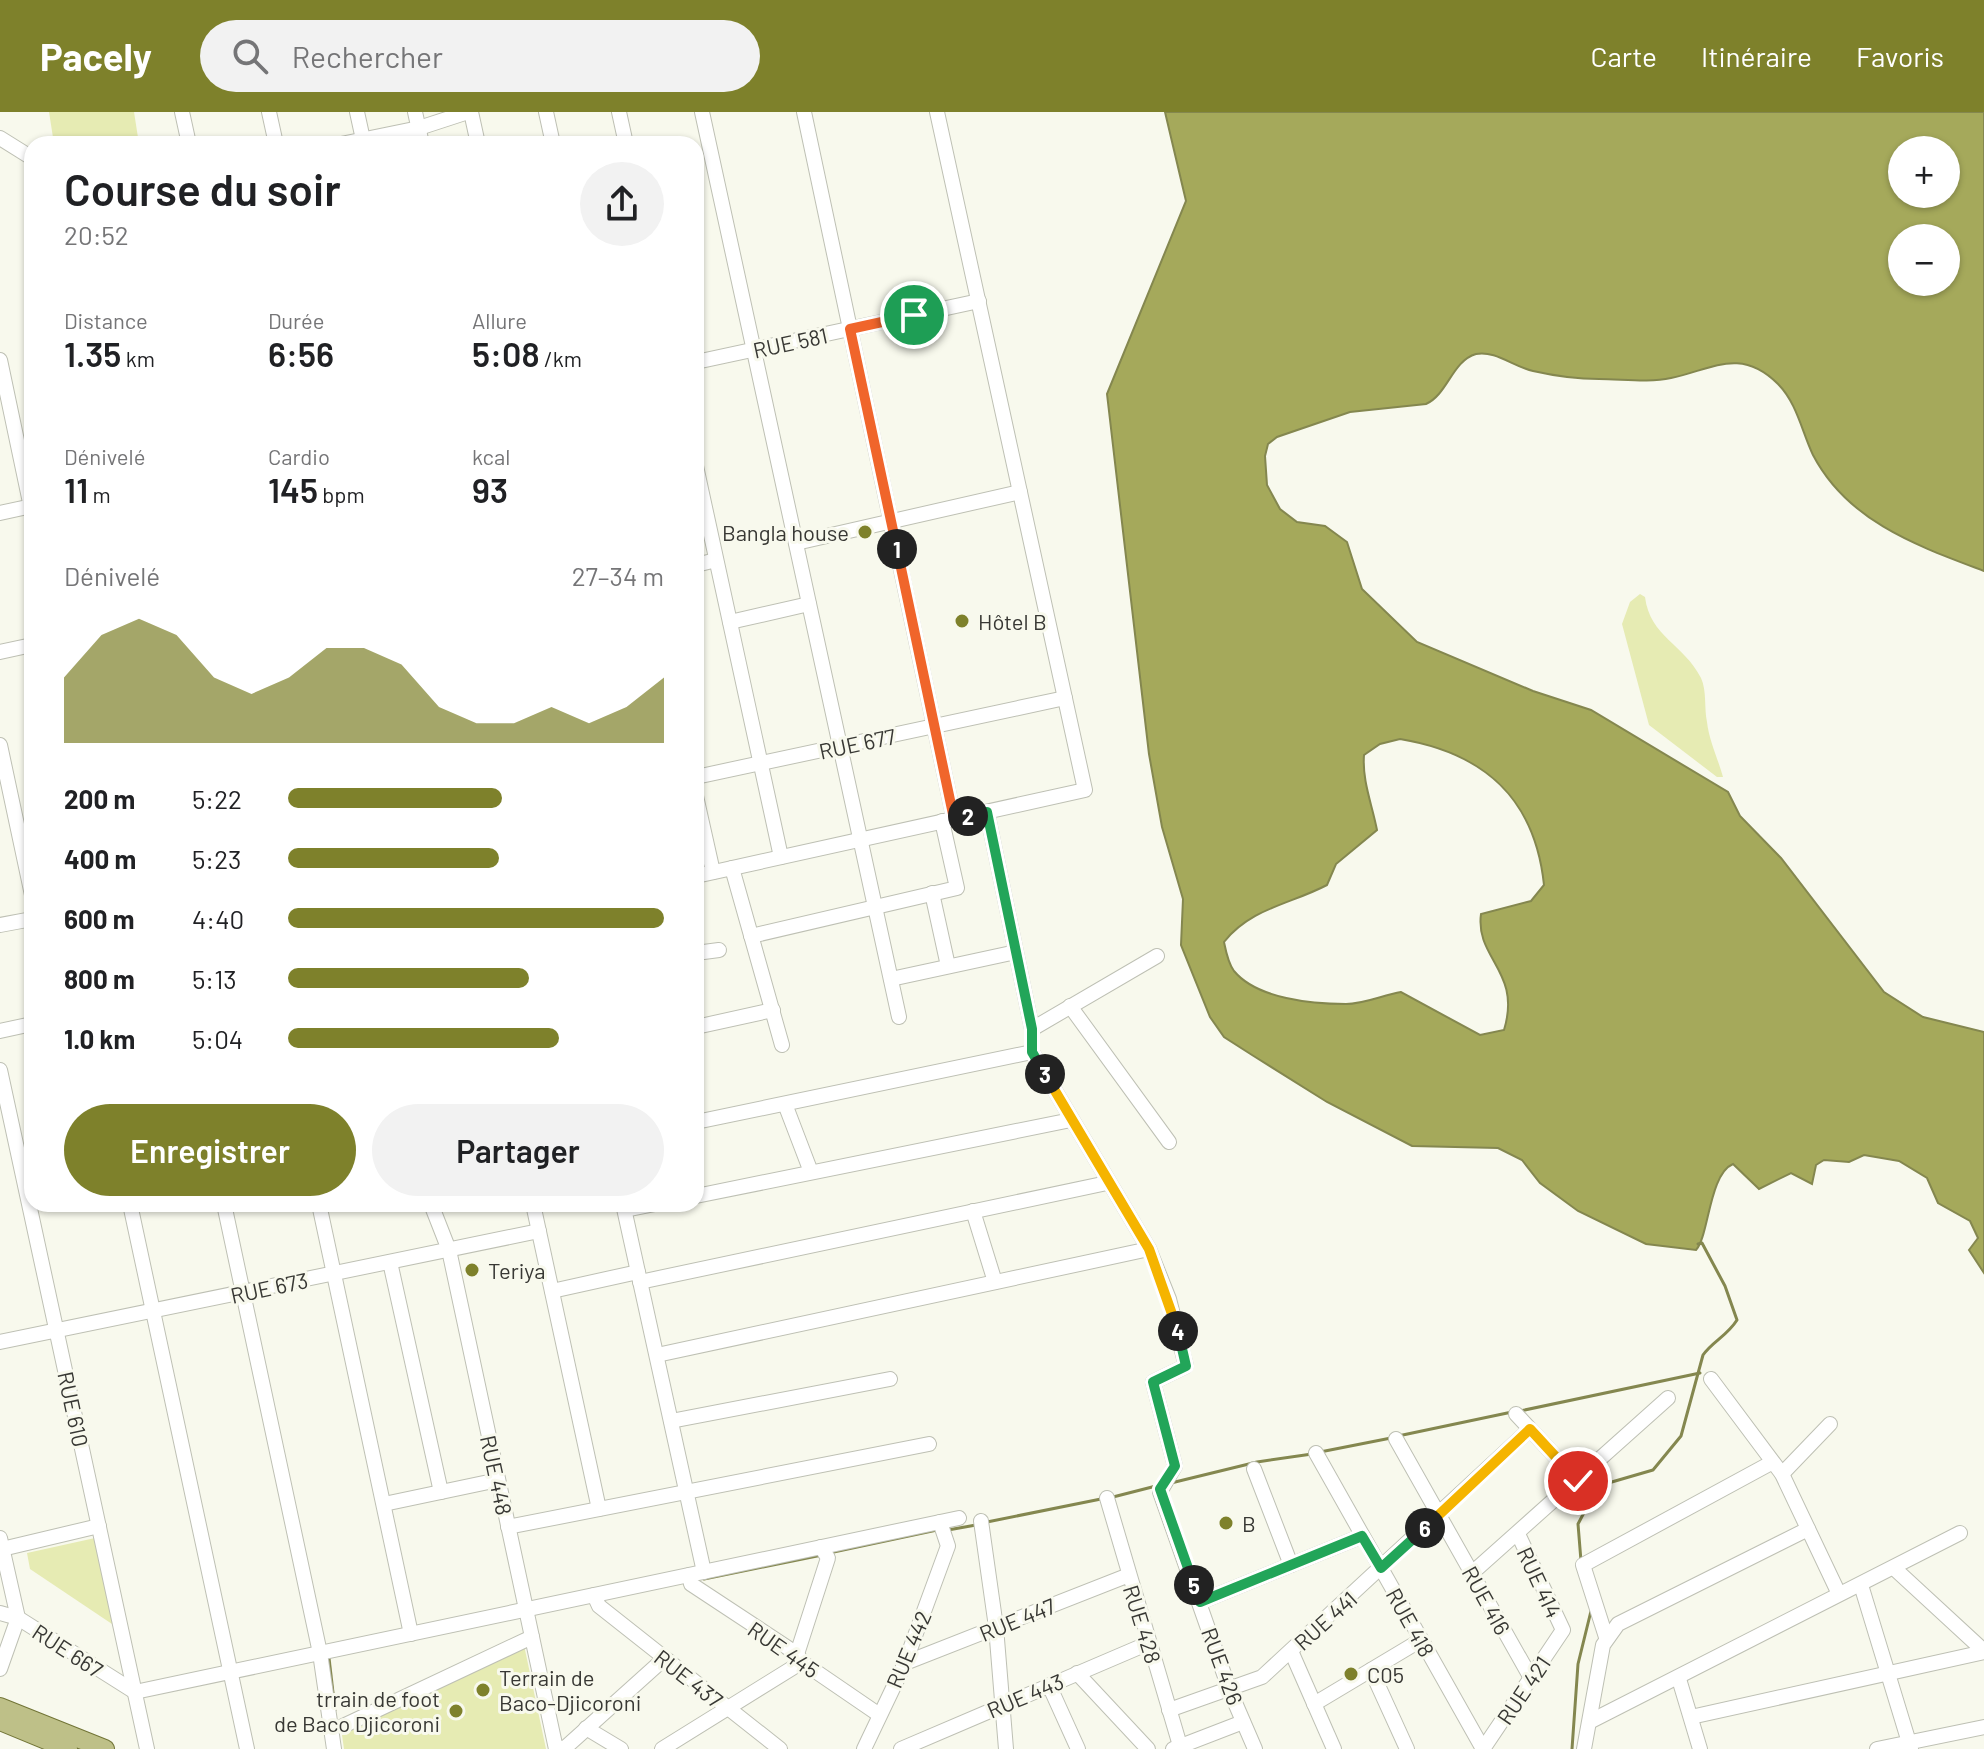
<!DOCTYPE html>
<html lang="fr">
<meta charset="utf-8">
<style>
:root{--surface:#fff;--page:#f2f2f2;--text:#202124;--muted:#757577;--accent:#7e812b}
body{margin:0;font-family:Barlow,sans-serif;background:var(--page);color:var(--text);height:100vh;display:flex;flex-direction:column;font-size:30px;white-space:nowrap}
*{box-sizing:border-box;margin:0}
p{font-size:26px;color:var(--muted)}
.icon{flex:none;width:44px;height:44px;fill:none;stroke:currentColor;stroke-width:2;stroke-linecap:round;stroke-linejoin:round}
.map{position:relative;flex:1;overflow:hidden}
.details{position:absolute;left:24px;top:24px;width:680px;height:1076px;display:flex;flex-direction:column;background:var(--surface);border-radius:24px;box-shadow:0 2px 6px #0004}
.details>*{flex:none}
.fabs{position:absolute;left:1888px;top:24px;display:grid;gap:16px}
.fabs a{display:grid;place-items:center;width:72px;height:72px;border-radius:50%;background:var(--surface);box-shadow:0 2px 6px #0004;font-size:40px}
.pin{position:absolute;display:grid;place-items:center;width:68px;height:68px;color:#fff;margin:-34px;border:4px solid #fff;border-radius:50%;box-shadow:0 2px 8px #0007}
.km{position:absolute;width:40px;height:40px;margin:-20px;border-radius:50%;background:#222;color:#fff;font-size:22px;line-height:40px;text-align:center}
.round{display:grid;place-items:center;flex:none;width:84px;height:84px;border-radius:42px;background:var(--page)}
.headline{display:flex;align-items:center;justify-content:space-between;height:136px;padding:0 40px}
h1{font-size:44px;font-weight:600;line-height:60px}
.figures{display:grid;grid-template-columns:repeat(3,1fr);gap:12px;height:136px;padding:8px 40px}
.figures div{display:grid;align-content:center}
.figures b{font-size:34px;font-weight:600}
.figures small{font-size:22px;font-weight:400}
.figures p{font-size:22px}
.chart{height:224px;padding:16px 40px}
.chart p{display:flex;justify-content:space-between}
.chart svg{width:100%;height:144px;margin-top:8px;fill:var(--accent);opacity:.7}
.cta{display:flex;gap:16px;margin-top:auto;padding:16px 40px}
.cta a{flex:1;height:92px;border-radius:48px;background:var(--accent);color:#fff;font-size:32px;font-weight:600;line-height:92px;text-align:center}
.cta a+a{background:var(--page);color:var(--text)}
ul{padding:0 40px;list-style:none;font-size:26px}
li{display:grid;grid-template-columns:128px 96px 1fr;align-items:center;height:60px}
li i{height:20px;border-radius:10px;background:var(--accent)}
header{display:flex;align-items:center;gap:48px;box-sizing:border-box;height:112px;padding:0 40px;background:var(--accent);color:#fff}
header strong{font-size:38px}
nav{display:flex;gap:44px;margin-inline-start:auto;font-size:28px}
.search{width:560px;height:72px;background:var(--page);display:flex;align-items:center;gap:20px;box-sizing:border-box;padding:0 28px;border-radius:44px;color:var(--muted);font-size:30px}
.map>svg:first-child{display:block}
.green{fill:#e6ebb3}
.water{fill:#a5a95b;stroke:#84874f;stroke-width:2;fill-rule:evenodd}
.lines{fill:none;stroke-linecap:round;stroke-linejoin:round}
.stream{stroke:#84874f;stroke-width:3}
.minor-casing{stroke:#bec0b4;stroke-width:16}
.major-casing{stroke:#727537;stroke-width:20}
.minor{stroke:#fff;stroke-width:14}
.major{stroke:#bec088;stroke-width:18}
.split-1-casing{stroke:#fff;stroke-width:16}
.split-2-casing{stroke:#fff;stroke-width:16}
.split-3-casing{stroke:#fff;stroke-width:16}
.split-4-casing{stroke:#fff;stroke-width:16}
.split-5-casing{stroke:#fff;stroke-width:16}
.split-6-casing{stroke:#fff;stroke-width:16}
.split-7-casing{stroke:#fff;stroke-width:16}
.split-1{stroke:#f0652b;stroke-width:10}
.split-2{stroke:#f0652b;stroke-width:10}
.split-3{stroke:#22a559;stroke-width:10}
.split-4{stroke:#f5b400;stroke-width:10}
.split-5{stroke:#22a559;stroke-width:10}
.split-6{stroke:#22a559;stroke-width:10}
.split-7{stroke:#f5b400;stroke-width:10}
.poi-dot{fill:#7e812b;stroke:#f8f9ed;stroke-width:3}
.labels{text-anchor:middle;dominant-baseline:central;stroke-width:6;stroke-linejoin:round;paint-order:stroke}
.street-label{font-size:22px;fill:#383834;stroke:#f8f9ed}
.poi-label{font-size:22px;fill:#383834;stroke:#f8f9ed;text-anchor:start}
</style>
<header>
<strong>Pacely</strong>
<div class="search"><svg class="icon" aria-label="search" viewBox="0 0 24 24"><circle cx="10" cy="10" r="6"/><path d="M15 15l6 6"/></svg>Rechercher</div>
<nav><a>Carte</a><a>Itinéraire</a><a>Favoris</a></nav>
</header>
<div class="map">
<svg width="1984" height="1637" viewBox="0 0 1984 1637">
<rect width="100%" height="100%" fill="#f8f9ed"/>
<!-- green -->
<g class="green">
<path d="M49 0H134L139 32H54Z"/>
<path d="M1640 482 1645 485C1650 525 1684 532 1701 566 1707 579 1704 596 1707 610 1709 628 1718 647 1723 665H1717L1649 613 1622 512 1630 490Z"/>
<path d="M95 1426 115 1514 30 1457 27 1441Z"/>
<path d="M524 1533 546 1637H344L342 1623Z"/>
</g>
<!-- water -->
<path class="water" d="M1165 0H1984V459C1918 434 1848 410 1813 343 1802 320 1797 291 1778 272 1740 234 1711 258 1671 266 1649 271 1622 267 1599 267 1576 267 1555 264 1533 259 1514 255 1495 238 1476 242 1452 249 1448 282 1426 292L1350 300 1277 325 1268 332 1265 344 1267 373 1280 397 1297 410 1325 414 1347 430 1362 477 1417 530 1533 579 1591 598 1728 680 1740 704 1781 746 1884 880 1923 905 1984 920V1161L1969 1138 1978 1126 1970 1109 1938 1091 1927 1066 1899 1049 1864 1043 1849 1050 1824 1048 1816 1053 1812 1072 1791 1061 1759 1077 1733 1052C1709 1062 1709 1124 1696 1138L1646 1132 1578 1099 1540 1071 1522 1048 1498 1036 1412 1034 1327 990 1252 943 1224 925 1210 905 1181 833 1183 787 1162 715 1149 642 1107 282 1186 89ZM1902 38H1946V82H1902ZM1902 126H1946V170H1902ZM1400 627C1484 641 1535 686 1544 773L1531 789 1481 802C1475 847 1522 859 1504 918L1480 923 1401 880C1383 883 1364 892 1346 892 1313 892 1257 887 1234 859 1228 851 1226 840 1224 830 1251 796 1291 792 1327 773L1336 752 1377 718C1372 692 1362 669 1364 643L1380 632Z"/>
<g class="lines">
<!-- stream -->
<g class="stream">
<path d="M1520 1299 1700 1261"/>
<path d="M1398 1324 1512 1300"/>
<path d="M1320 1340 1391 1326"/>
<path d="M1171 1371 1257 1350 1312 1342"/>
<path d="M1113 1385 1156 1374"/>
<path d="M987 1410 1101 1387"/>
<path d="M948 1418 976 1413"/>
<path d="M829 1441 937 1418"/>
<path d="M1581 1449 1578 1412 1598 1374 1653 1358 1681 1324 1703 1243C1713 1229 1727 1224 1737 1208L1725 1174 1702 1131 1698 1132"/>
<path d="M704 1467 822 1443"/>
<path d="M329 1546 335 1598"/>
<path d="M1572 1637 1578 1552 1591 1499"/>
</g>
<defs>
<g id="minor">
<path d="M182 0 189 32"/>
<path d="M269 0 276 32"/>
<path d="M357 0 364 32"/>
<path d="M415 0 422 32"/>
<path d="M471 0 478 32"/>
<path d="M546 0 553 32"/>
<path d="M619 0 626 32"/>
<path d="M702 0 899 905"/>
<path d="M804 0 954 707"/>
<path d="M0 26 32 46"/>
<path d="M341 32 419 16 468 0"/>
<path d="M0 248 32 400"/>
<path d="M696 250 979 189"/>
<path d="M696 354 781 745"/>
<path d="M0 401 32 394"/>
<path d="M796 431 1020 380"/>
<path d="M696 453 716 448"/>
<path d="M730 510 809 492"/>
<path d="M0 540 32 533"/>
<path d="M0 633 32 783"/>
<path d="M696 665 1065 586"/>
<path d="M696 684 713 760"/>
<path d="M987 700 1032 917V940L1149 1137 1169 1187 1186 1254 1153 1270 1175 1354 1160 1380 1230 1579 1255 1637"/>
<path d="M732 756 782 933"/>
<path d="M696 764 1085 678 937 0"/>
<path d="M932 781 948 854"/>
<path d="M0 813 32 807"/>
<path d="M751 824 957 776 942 709"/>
<path d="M696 841 719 838"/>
<path d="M891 867 1016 840"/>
<path d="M1070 894 1169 1030"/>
<path d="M696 915 773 898"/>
<path d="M1032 917 1157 844"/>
<path d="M0 919 32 912"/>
<path d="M0 958 147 1637"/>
<path d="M785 992 811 1060"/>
<path d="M696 1010 1032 940"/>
<path d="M696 1084 1071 1008"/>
<path d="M130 1092 247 1637"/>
<path d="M224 1092 320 1541 334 1637"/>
<path d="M319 1092 411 1522"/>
<path d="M431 1092 449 1138 556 1637"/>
<path d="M533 1092 599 1397"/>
<path d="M623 1092 704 1460"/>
<path d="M625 1098 655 1092"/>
<path d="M973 1099 995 1170"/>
<path d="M390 1150 441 1380"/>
<path d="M640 1170 1107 1071"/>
<path d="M552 1179 638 1160"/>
<path d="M0 1230 539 1119"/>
<path d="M657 1243 1149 1137"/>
<path d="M1711 1267 1782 1362 1839 1482"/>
<path d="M1516 1302 1578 1369"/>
<path d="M671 1309 890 1267"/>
<path d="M1396 1327 1531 1566"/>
<path d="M1316 1341 1483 1637"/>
<path d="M1254 1357 1291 1453"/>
<path d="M1782 1362 1830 1312"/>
<path d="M1107 1386 1181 1637"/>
<path d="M384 1392 498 1368"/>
<path d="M981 1409 996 1515 1006 1637"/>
<path d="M508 1415 929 1332"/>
<path d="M0 1426 18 1506 0 1557"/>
<path d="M2 1437 99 1414"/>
<path d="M1895 1457 1984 1539"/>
<path d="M1472 1461 1668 1286"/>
<path d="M689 1463 691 1472 797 1542 802 1550 878 1602"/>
<path d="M1861 1473 1911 1637"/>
<path d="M594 1483 599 1494 780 1637"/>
<path d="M1200 1490 1362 1424"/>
<path d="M0 1501 18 1506 135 1580 959 1406"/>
<path d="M1606 1525 1583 1453 1771 1351"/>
<path d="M1291 1539 1334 1637"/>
<path d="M797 1542 828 1446 821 1435"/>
<path d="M905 1551 1129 1463"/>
<path d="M1371 1558 1407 1637"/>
<path d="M1077 1561 1148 1637"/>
<path d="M1679 1567 1700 1637"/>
<path d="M1049 1573 1078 1637"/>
<path d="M1314 1592 1421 1528"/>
<path d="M1169 1598 1262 1565 1530 1317"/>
<path d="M1691 1605 1984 1540"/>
<path d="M1591 1609 1960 1421"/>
<path d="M343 1614 532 1525"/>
<path d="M586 1616 621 1637"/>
<path d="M556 1637 566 1635 665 1546"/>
<path d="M662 1637 802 1550"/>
<path d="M864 1637 905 1551 948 1434 940 1410"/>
<path d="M901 1637 1149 1531"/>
<path d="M1173 1637 1243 1610"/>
<path d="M1483 1637 1563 1518 1518 1422"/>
<path d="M1584 1637 1603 1533 1618 1512 1808 1417"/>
<path d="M1877 1637 1984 1615"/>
</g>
<g id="major">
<path d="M0 1595 105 1637"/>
<path d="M0 1609 68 1637"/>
</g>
</defs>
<!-- minor casing -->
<use href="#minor" class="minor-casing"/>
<!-- major casing -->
<use href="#major" class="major-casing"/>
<!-- minor -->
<use href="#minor" class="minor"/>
<!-- major -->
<use href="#major" class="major"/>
</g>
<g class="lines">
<defs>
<path id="split-1" d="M897 437 850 217 914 203"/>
<path id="split-2" d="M897 437 954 707 968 704"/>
<path id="split-3" d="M968 704 987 700 1032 917V940L1045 962"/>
<path id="split-4" d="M1045 962 1149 1137 1178 1219"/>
<path id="split-5" d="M1178 1219 1186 1254 1153 1270 1175 1354 1160 1377 1194 1473"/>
<path id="split-6" d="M1194 1473 1200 1490 1362 1424 1381 1456 1425 1416"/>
<path id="split-7" d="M1425 1416 1530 1317 1578 1369"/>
</defs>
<!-- split-1 casing -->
<use href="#split-1" class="split-1-casing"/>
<!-- split-2 casing -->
<use href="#split-2" class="split-2-casing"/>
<!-- split-3 casing -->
<use href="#split-3" class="split-3-casing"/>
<!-- split-4 casing -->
<use href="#split-4" class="split-4-casing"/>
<!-- split-5 casing -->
<use href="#split-5" class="split-5-casing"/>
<!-- split-6 casing -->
<use href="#split-6" class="split-6-casing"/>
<!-- split-7 casing -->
<use href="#split-7" class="split-7-casing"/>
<!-- split-1 -->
<use href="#split-1" class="split-1"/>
<!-- split-2 -->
<use href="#split-2" class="split-2"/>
<!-- split-3 -->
<use href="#split-3" class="split-3"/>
<!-- split-4 -->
<use href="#split-4" class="split-4"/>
<!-- split-5 -->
<use href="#split-5" class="split-5"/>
<!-- split-6 -->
<use href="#split-6" class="split-6"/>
<!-- split-7 -->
<use href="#split-7" class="split-7"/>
</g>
<!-- markers -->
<g class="poi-dot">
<circle cx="865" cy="420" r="8"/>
<circle cx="962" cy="509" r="8"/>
<circle cx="472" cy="1158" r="8"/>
<circle cx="1226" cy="1411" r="8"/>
<circle cx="1351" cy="1562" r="8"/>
<circle cx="483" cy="1578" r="8"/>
<circle cx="456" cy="1599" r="8"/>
</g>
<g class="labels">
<!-- street labels -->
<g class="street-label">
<text transform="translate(790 230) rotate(-12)">RUE 581</text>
<text transform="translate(857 631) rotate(-12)">RUE 677</text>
<text transform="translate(269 1175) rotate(-12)">RUE 673</text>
<text transform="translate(74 1297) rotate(78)">RUE 610</text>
<text transform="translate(497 1363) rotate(78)">RUE 448</text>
<text transform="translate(1540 1470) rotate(65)">RUE 414</text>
<text transform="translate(1487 1488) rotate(61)">RUE 416</text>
<text transform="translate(1017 1507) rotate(-22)">RUE 447</text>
<text transform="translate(1325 1508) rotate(-42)">RUE 441</text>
<text transform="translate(1411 1510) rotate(61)">RUE 418</text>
<text transform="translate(1143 1512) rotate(73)">RUE 428</text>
<text transform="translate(784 1537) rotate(35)">RUE 445</text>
<text transform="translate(908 1537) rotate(-67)">RUE 442</text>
<text transform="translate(68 1538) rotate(33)">RUE 667</text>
<text transform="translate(1223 1554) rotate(70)">RUE 426</text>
<text transform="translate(689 1566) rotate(38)">RUE 437</text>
<text transform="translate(1523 1578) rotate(-56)">RUE 421</text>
<text transform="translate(1025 1583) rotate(-23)">RUE 443</text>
</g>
<!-- poi labels -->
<g class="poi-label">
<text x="849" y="420" text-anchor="end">Bangla house</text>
<text x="978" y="509">Hôtel B</text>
<text x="488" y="1158">Teriya</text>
<text x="1242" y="1411">B</text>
<text x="1367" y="1562">C05</text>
<text x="499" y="1565">Terrain de<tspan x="499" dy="25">Baco-Djicoroni</tspan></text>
<text x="440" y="1586" text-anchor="end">trrain de foot<tspan x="440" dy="25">de Baco Djicoroni</tspan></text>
</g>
</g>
</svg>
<div class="fabs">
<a>+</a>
<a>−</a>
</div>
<div class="pin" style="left:914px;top:203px;background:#1e9e55"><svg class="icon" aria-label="arrive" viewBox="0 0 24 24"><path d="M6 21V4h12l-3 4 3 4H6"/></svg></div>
<div class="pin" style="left:1578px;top:1369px;background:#d93025"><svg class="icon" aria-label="check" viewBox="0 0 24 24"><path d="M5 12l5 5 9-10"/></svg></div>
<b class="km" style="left:897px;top:437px">1</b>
<b class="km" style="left:968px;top:704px">2</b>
<b class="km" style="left:1045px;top:962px">3</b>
<b class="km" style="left:1178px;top:1219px">4</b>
<b class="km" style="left:1194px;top:1473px">5</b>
<b class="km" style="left:1425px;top:1416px">6</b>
<section class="details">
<div class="headline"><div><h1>Course du soir</h1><p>20:52</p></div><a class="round"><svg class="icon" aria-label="share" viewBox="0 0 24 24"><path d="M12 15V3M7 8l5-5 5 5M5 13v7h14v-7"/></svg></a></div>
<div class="figures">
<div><p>Distance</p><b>1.35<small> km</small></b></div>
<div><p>Durée</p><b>6:56</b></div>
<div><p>Allure</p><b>5:08<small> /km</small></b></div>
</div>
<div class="figures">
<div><p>Dénivelé</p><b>11<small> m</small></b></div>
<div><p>Cardio</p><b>145<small> bpm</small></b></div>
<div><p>kcal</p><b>93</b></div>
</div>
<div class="chart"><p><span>Dénivelé</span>27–34 m</p>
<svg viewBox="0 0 160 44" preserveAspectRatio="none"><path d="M0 44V24L10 11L20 6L30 11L40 24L50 29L60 24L70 15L80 15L90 20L100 33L110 38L120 38L130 33L140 38L150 33L160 24V44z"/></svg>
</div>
<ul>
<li><b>200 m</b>5:22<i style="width:57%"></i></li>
<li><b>400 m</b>5:23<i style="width:56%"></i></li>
<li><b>600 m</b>4:40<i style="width:100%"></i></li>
<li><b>800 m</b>5:13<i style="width:64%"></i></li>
<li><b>1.0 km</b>5:04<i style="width:72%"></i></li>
</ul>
<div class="cta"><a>Enregistrer</a><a>Partager</a></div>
</section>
</div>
